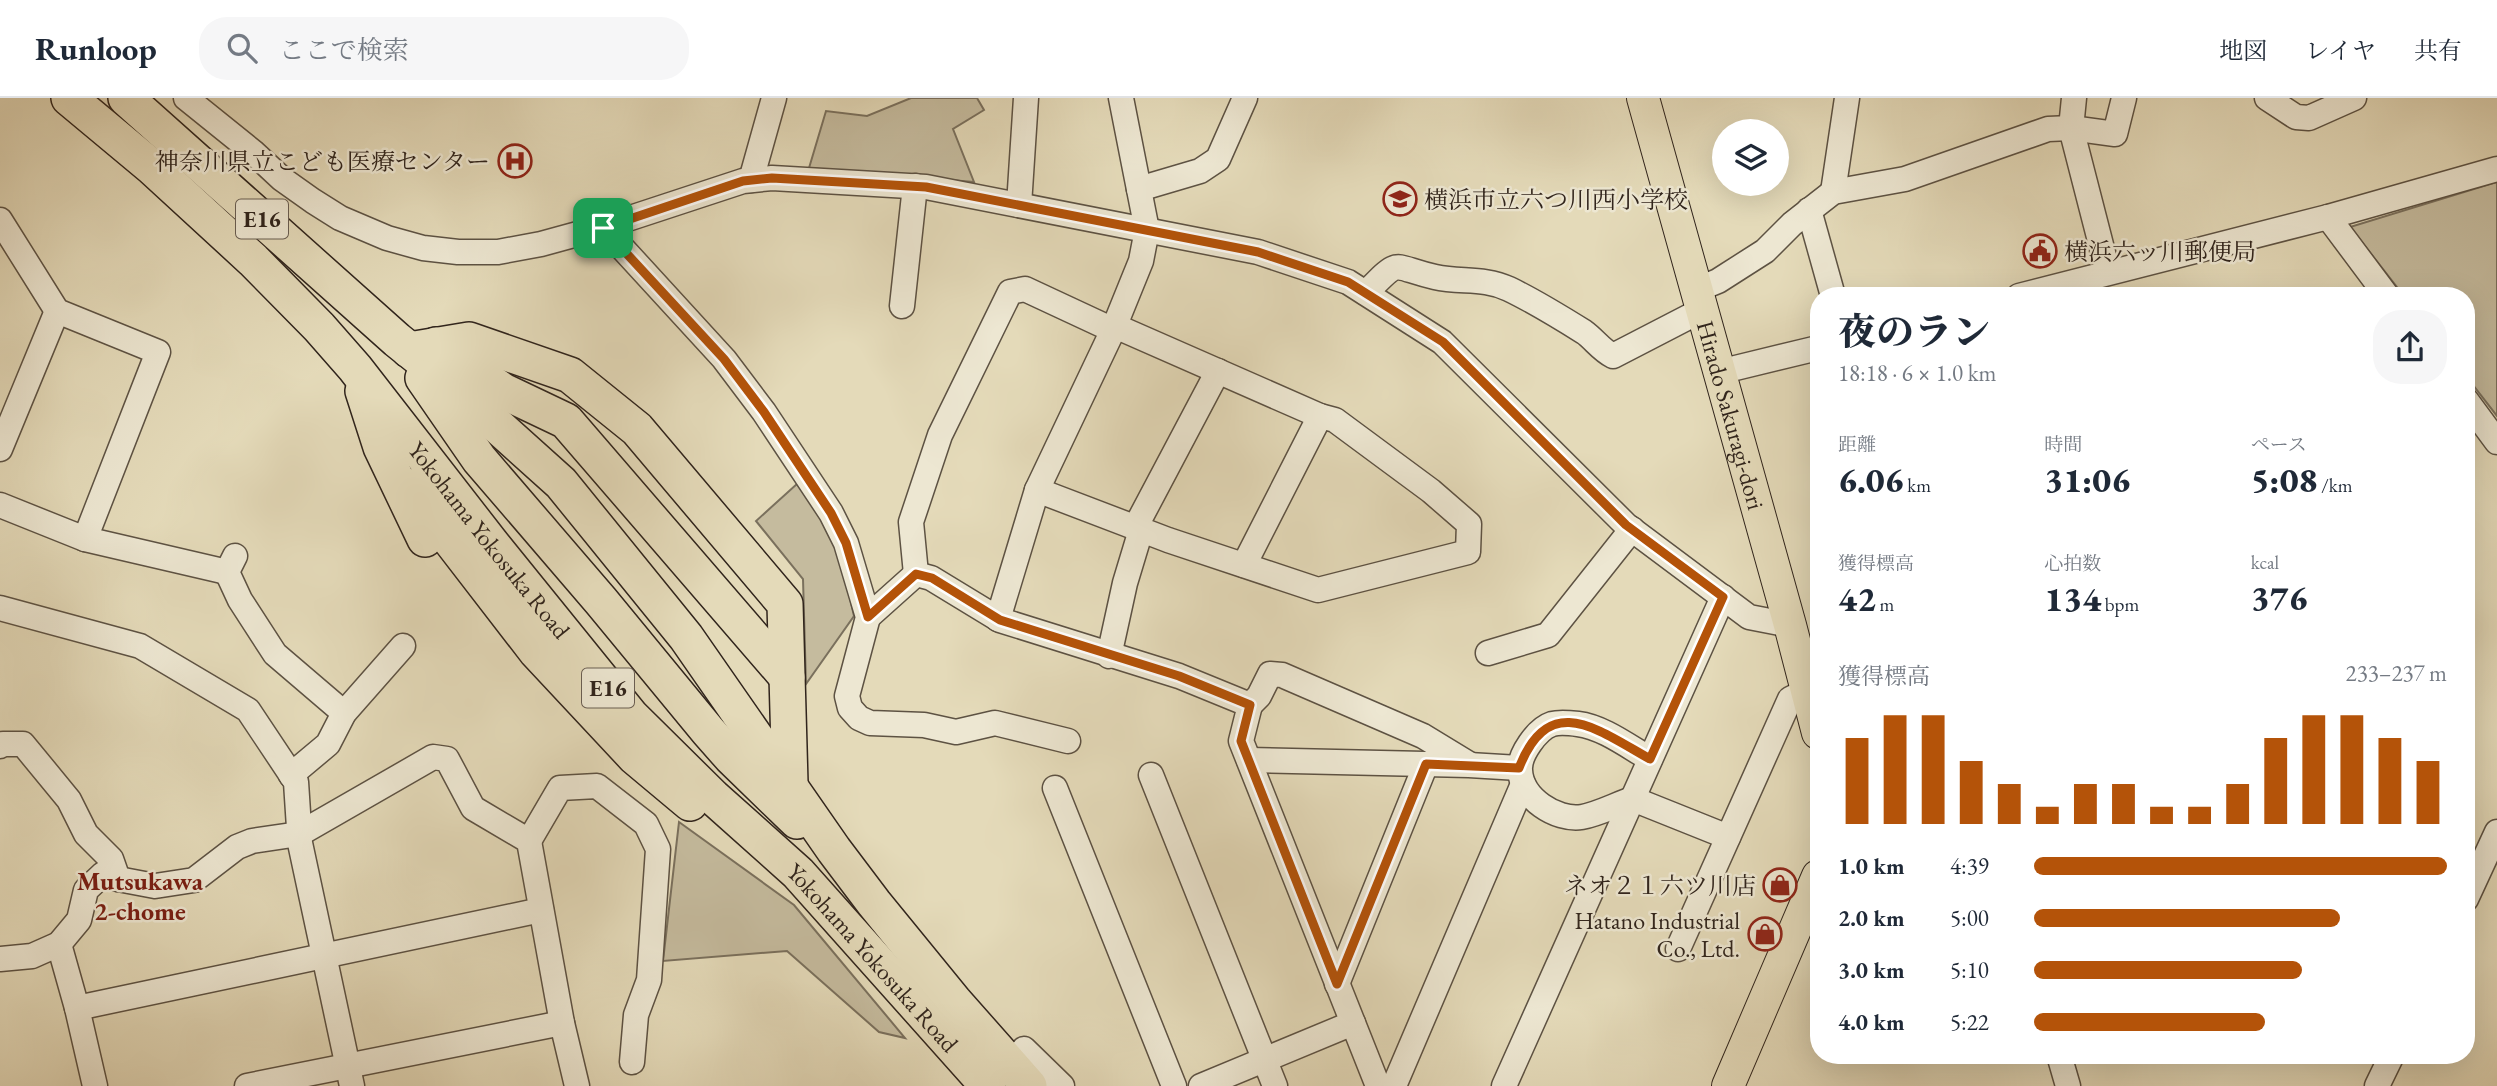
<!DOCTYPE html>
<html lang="ja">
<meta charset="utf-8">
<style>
:root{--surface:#fff;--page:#f6f6f7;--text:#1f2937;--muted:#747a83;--line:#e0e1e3;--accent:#b45309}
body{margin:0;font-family:"EB Garamond","Noto Serif JP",serif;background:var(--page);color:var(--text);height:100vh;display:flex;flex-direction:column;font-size:26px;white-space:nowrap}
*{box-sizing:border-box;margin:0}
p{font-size:23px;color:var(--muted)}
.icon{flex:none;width:38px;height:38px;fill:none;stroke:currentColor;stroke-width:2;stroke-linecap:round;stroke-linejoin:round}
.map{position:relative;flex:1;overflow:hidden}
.side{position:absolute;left:1810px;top:189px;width:665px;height:777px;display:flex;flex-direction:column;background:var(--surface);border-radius:28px;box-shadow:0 7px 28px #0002}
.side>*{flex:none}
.controls{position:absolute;left:1712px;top:21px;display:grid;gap:14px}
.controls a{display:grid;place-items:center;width:77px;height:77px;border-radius:50%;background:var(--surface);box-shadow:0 7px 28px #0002;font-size:35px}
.pin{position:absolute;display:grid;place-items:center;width:60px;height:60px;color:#fff;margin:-30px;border-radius:14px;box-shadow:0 4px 10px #0006}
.round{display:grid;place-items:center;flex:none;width:74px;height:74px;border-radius:28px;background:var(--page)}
.overview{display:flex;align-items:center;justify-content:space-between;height:119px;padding:0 28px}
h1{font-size:38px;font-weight:800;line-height:52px}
.figures{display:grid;grid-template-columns:repeat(3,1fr);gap:10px;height:119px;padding:7px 28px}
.figures div{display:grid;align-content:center}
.figures b{font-size:35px;font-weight:800}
.figures small{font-size:19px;font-weight:400}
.figures p{font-size:19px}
.chart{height:196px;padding:14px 28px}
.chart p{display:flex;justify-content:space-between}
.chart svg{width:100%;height:126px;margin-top:7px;stroke:var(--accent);stroke-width:6}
ul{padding:0 28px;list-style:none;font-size:23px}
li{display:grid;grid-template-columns:112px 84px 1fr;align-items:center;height:52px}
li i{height:18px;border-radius:9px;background:var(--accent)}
header{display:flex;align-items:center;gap:42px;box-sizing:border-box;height:98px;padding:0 35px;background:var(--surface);border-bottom:2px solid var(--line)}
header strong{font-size:33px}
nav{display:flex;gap:38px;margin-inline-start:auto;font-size:24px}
.search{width:490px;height:63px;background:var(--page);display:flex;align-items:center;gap:18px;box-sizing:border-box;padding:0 24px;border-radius:28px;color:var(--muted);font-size:26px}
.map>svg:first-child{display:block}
.green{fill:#c5bb9e;stroke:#7a705d;stroke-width:2}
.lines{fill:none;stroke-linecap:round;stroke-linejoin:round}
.minor-casing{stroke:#5d5243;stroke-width:27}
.major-casing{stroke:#30241c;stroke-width:34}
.highway-casing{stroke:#30241c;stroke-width:38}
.minor{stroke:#ede7d2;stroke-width:24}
.major{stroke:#e4dab9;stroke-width:32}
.highway{stroke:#e4dab9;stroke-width:35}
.route-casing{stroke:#fff;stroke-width:14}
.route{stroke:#b45309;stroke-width:9}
.labels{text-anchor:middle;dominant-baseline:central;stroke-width:5;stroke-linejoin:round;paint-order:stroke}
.shield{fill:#ede7d2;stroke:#695e53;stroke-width:2}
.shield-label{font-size:23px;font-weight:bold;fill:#30241c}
.poi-label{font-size:24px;fill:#30241c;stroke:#ede7d2;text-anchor:end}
.street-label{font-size:24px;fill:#30241c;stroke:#ede7d2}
.neighbourhood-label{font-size:26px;font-weight:bold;fill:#7a1f14;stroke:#ede7d2}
</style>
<header>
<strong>Runloop</strong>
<div class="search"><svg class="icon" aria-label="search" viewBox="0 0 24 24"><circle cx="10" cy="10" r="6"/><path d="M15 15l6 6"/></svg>ここで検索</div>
<nav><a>地図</a><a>レイヤ</a><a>共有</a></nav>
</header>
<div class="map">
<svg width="2497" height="988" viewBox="0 0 2497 988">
<rect width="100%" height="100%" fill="#e4dab9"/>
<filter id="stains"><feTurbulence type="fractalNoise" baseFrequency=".00286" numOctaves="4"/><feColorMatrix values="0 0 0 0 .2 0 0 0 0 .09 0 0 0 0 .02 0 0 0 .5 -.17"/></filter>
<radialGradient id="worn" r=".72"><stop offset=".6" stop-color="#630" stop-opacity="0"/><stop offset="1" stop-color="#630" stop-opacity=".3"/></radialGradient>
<!-- green -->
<g class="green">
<path d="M911 0H977L984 12 953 31 974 84 809 70 826 13 867 18Z"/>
<path d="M2497 84V318L2466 278V198H2404L2350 129Z"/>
<path d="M798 385 838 447 854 518 806 586 803 481 756 423Z"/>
<path d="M679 724 794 807 905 940 879 934 787 853 663 863Z"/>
</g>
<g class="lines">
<defs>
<g id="minor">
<path d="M186 0 253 54 282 81 313 103 340 120 387 140 423 150 458 154H498L541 146 603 129 743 83 772 80 926 89 1258 154 1348 184 1442 244 1626 427 1749 519 1790 527"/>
<path d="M2074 0 2071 30 2108 174"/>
<path d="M2267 0 2296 19 2309 20 2354 0"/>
<path d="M751 82 774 0"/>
<path d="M1139 91 1200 73 1218 61 1245 0"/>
<path d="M1833 94 1847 0"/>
<path d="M1019 107 1026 0"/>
<path d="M1809 112 1833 198"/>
<path d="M2328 119 2387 198"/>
<path d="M0 122 57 213 158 254 85 441"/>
<path d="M603 129 724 261 764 314 831 415 846 445 868 519 847 598 850 610 859 620 870 625 924 627 956 634 995 625 1068 643"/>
<path d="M1696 192 1718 183 1765 153 1792 126 1833 94 1905 81 2048 31 2071 30 2115 36 2124 0"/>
<path d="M1366 195C1402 158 1390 169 1435 179 1461 185 1483 179 1509 191 1534 203 1560 219 1584 234 1594 241 1601 252 1613 258L1702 212"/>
<path d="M2019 198 2328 119 2497 71"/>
<path d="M902 208 915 88"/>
<path d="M1719 274 1818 250"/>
<path d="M2466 302 2497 344"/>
<path d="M0 351 57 213"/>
<path d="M1037 392 1168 442 1318 492 1468 454 1469 426 1431 393 1335 322 1320 318 1115 228"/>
<path d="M0 407 85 441 227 474"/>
<path d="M1135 430 1218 273"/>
<path d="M235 458 227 474 240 502 275 556 344 615"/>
<path d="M1244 467 1320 318"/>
<path d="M916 476 911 424 940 337 1010 194 1025 191 1113 232"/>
<path d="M0 510 140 548 248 612 296 684 300 745 352 988"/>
<path d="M868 519 916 476 931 480 1000 522 1179 578 1250 607 1241 643 1378 988"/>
<path d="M998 521 1037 392 1113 232 1141 163 1147 132 1121 0"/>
<path d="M1488 555 1548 537 1632 431"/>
<path d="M1109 558 1125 485 1141 432"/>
<path d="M1250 607 1259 598 1270 576 1282 577 1423 638 1469 666"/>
<path d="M0 648 3 646H23L69 702 86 736 111 761 118 781"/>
<path d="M1650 661C1629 649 1603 629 1578 626 1570 625 1559 624 1552 626 1537 631 1519 657 1520 672 1521 700 1556 723 1582 719 1599 716 1617 706 1633 701L1728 739"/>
<path d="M1249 662 1469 667 1519 670"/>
<path d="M291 677 328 646 344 615 403 548"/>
<path d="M1151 677 1275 988"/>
<path d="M1055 690 1174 988"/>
<path d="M529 743 560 690 597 688 646 726 658 751 649 882 636 917 632 964"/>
<path d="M2466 801 2497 734"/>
<path d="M59 846 77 910 95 988"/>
<path d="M1678 851 1790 601 1808 592"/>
<path d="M0 861 32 858 59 846 79 822 86 792 103 776 118 781 155 788 194 782 237 749 252 743 299 736 433 659 447 661 473 710 529 743 562 925 577 988"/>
<path d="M1337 886 1426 666"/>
<path d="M77 910 541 812"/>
<path d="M1024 951 1062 988"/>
<path d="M2059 957 2068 988"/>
<path d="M247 988 562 925"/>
<path d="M1201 988 1353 925"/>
<path d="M1394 988 1523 686"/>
<path d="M1504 988 1723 499"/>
<path d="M2377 988 2392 957"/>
</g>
<g id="major">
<path id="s1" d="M1643 0 1790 527 1818 635"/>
<path d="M1728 988 1818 778"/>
</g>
<g id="highway">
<path id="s2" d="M69 0 153 70 253 162 319 229 355 270 491 445 631 618 713 699 798 775 988 988"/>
<path d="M126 0 397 242 443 279 561 385 686 539 834 752 874 805 954 903 1029 988"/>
<path d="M436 247 503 293 566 323 787 579"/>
<path d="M409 252 469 242 570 277 637 331 785 506 790 685"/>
<path d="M423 280 479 361 601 503 708 633 731 659 797 723"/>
<path d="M363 293 381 349 425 441"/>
<path d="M425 382 448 439 536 553 635 659 690 705"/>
</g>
</defs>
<!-- minor casing -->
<use href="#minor" class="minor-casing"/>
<!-- major casing -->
<use href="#major" class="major-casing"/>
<!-- highway casing -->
<use href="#highway" class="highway-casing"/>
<!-- minor -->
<use href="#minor" class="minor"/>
<!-- major -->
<use href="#major" class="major"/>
<!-- highway -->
<use href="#highway" class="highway"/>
</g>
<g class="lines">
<defs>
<path id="route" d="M772 80 926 89 1258 154 1348 184 1443 244 1626 427 1723 499 1650 661C1598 632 1549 592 1519 670L1426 666 1337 886 1241 643 1250 607 1179 578 1000 522 932 480 916 476 868 519 846 445 831 415 764 314 724 261 603 130 743 83Z"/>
</defs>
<!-- route casing -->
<use href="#route" class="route-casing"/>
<!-- route -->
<use href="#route" class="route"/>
</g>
<!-- icons -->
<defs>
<symbol id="hospital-ring" viewBox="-11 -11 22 22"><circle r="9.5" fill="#ede7d2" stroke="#8f2418" stroke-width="1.5"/><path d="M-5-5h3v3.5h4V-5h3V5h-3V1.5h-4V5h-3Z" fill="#8f2418"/></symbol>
<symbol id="school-ring" viewBox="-11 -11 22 22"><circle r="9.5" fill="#ede7d2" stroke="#8f2418" stroke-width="1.5"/><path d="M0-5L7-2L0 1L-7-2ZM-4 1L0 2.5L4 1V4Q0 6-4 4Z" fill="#8f2418"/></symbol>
<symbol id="civic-ring" viewBox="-11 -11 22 22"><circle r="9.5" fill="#ede7d2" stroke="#8f2418" stroke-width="1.5"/><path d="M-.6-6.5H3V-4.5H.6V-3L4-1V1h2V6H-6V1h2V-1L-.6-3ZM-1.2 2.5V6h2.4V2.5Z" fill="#8f2418"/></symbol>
<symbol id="shop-ring" viewBox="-11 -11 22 22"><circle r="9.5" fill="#ede7d2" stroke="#8f2418" stroke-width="1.5"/><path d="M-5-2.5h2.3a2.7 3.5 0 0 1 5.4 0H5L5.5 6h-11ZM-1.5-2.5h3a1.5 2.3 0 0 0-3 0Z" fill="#8f2418"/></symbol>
</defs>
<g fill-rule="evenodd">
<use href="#hospital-ring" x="496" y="44" width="38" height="38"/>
<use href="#school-ring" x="1381" y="82" width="38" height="38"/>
<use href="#civic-ring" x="2021" y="134" width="38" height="38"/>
<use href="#shop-ring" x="1761" y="768" width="38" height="38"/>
<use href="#shop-ring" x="1746" y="817" width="38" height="38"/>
</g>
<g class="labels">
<!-- shield labels -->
<g class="shield">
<rect x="236" y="101.5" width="52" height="39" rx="5"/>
<rect x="582" y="570.5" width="52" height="39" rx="5"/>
</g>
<g class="shield-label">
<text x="262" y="121">E16</text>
<text x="608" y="590">E16</text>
</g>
<!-- poi labels -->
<g class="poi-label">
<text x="490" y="63">神奈川県立こども医療センター</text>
<text x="1424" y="101" text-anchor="start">横浜市立六つ川西小学校</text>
<text x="2064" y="153" text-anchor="start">横浜六ッ川郵便局</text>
<text x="1756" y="787">ネオ２１六ツ川店</text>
<text x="1740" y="822">Hatano Industrial<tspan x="1740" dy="28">Co., Ltd.</tspan></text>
</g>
<!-- street labels -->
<g class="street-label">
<text stroke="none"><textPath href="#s1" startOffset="329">Hirado Sakuragi-dori</textPath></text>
<text stroke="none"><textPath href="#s2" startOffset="612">Yokohama Yokosuka Road</textPath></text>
<text stroke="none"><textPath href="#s2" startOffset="1180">Yokohama Yokosuka Road</textPath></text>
</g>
<!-- neighbourhood labels -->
<g class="neighbourhood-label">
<text x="140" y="783">Mutsukawa<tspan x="140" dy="30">2-chome</tspan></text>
</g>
</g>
<rect width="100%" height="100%" filter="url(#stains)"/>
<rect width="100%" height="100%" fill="url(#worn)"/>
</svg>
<div class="controls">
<a><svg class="icon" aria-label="layers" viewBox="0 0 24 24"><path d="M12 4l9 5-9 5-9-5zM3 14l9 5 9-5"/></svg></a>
</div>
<div class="pin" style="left:603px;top:130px;background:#1e9e55"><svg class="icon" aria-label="arrive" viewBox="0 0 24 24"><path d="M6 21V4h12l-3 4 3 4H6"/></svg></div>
<section class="side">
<div class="overview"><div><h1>夜のラン</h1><p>18:18 · 6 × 1.0 km</p></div><a class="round"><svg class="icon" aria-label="share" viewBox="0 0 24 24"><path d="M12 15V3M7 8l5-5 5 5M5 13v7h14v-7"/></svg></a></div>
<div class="figures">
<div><p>距離</p><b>6.06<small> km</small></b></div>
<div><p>時間</p><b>31:06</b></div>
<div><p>ペース</p><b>5:08<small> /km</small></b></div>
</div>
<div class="figures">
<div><p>獲得標高</p><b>42<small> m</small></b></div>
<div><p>心拍数</p><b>134<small> bpm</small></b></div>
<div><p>kcal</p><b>376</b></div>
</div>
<div class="chart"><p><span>獲得標高</span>233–237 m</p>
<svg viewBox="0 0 160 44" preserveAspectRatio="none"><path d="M5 44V14M15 44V6M25 44V6M35 44V22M45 44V30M55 44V38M65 44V30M75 44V30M85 44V38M95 44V38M105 44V30M115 44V14M125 44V6M135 44V6M145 44V14M155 44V22"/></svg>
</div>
<ul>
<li><b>1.0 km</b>4:39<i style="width:100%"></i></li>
<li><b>2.0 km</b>5:00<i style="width:74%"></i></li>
<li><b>3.0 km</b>5:10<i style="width:65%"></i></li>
<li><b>4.0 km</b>5:22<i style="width:56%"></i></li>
</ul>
</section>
</div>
